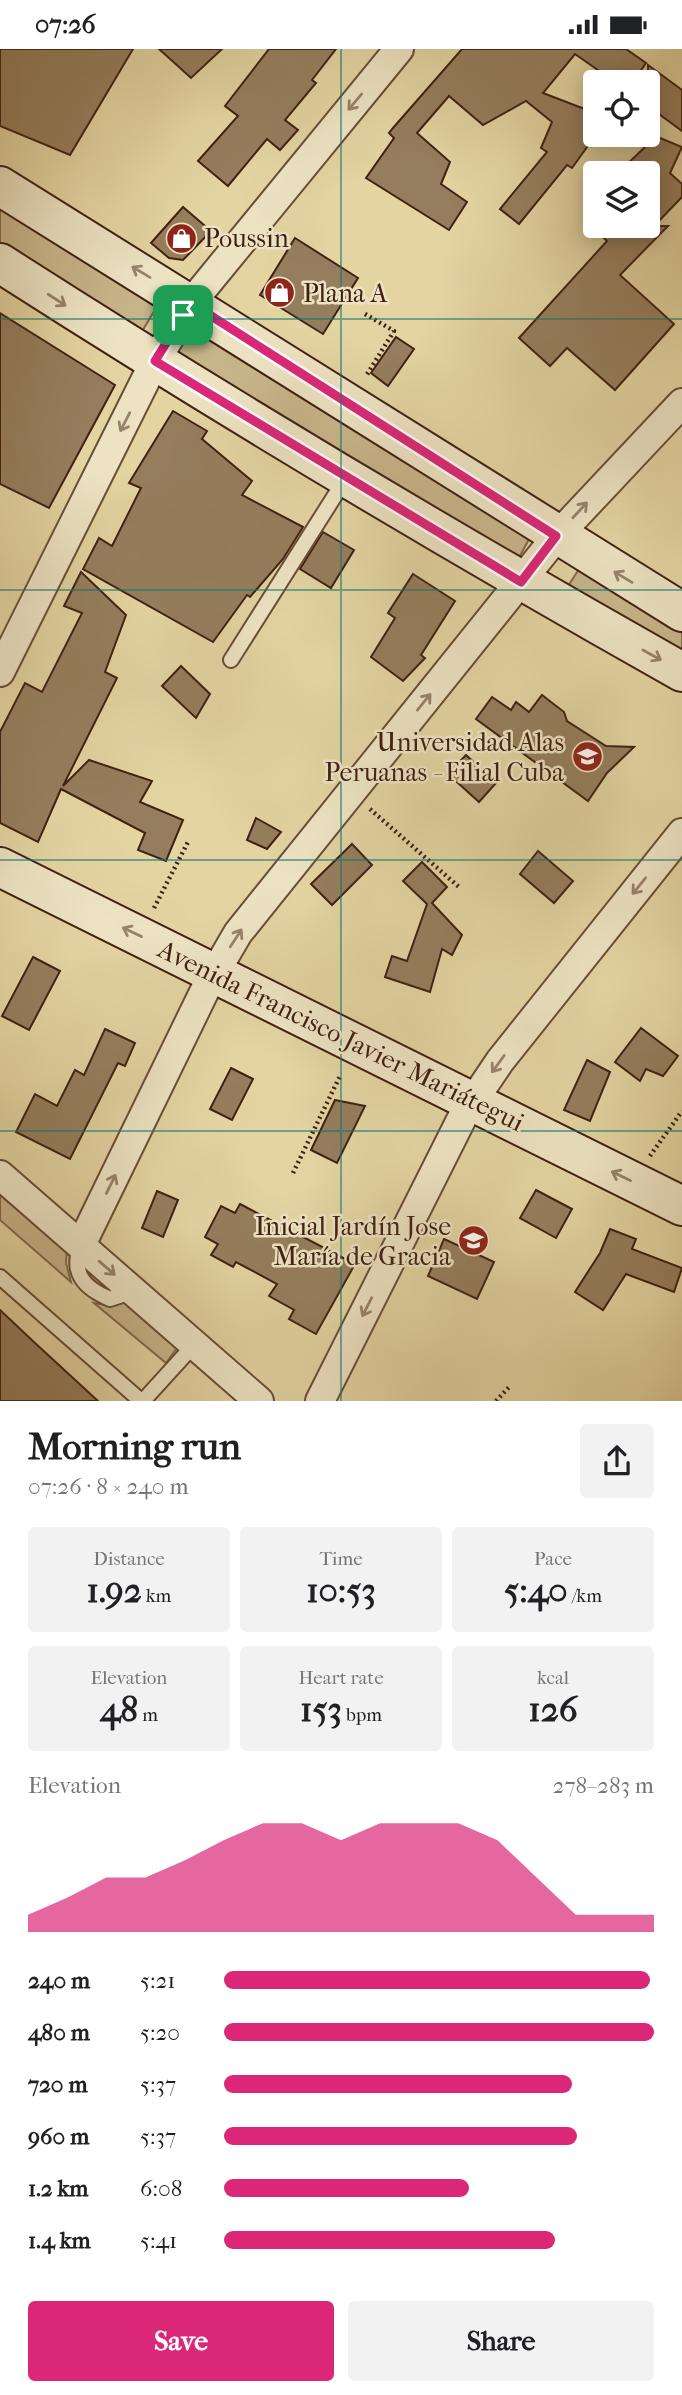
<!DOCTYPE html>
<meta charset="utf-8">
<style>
:root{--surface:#fff;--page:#f2f2f2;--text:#202124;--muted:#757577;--accent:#db2777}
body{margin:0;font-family:"IM FELL French Canon",serif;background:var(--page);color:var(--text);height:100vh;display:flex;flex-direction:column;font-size:26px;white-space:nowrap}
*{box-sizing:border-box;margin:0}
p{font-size:23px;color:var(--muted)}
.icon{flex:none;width:38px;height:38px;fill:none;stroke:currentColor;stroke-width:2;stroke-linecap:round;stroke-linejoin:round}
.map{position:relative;height:1352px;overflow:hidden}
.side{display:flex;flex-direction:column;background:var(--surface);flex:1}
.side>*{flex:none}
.controls{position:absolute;left:583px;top:21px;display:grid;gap:14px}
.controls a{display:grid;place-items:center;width:77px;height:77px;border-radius:7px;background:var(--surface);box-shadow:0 4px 18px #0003;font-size:35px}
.pin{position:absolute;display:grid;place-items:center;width:60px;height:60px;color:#fff;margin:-30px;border-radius:14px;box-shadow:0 4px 10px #0006}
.round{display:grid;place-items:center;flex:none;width:74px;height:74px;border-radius:7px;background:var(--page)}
.headline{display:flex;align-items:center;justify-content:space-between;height:119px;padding:0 28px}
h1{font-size:38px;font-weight:800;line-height:52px}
.metrics{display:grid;grid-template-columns:repeat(3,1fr);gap:10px;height:119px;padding:7px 28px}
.metrics div{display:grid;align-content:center;border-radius:7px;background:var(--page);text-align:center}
.metrics b{font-size:35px;font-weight:800}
.metrics small{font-size:19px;font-weight:400}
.metrics p{font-size:19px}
.chart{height:196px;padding:14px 28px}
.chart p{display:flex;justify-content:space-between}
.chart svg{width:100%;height:126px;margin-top:7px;fill:var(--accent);opacity:.7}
.button{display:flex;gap:14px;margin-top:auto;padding:14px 28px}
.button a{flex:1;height:80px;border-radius:7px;background:var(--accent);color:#fff;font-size:28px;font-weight:800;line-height:80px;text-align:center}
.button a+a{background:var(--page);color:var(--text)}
ul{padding:0 28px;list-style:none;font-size:23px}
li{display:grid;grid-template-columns:112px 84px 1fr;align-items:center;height:52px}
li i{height:18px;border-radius:9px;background:var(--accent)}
.status{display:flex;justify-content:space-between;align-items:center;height:49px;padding:0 35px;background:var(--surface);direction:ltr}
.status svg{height:19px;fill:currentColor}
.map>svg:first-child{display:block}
.green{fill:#c7b58a;stroke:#846a4e;stroke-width:2}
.building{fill:#957e5d;stroke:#412013;stroke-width:2}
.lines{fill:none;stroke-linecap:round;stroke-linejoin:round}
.lane-casing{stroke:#6a4d37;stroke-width:18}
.street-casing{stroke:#6a4d37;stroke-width:32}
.secondary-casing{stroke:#412013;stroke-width:42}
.path{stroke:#412013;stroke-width:4.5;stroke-dasharray:2 3.5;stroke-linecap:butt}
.lane{stroke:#ede3c3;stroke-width:14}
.street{stroke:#ede3c3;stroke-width:28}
.secondary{stroke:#ede3c3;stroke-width:38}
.oneway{stroke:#97826b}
.route-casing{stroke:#fff;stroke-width:14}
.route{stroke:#db2777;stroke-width:9}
.grid{fill:none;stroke:#0f766e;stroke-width:2;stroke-opacity:0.55}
.labels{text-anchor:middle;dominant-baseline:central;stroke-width:5;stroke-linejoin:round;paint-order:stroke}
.poi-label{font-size:26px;fill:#412013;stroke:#ede3c3;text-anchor:start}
.street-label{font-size:26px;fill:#412013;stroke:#ede3c3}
</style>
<div class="status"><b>07:26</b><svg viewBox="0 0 49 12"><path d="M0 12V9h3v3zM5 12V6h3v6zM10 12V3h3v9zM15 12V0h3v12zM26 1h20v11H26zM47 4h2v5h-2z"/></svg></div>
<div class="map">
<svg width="682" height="1352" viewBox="0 0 682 1352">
<rect width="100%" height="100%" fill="#e3d4a2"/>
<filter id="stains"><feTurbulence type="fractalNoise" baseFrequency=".00286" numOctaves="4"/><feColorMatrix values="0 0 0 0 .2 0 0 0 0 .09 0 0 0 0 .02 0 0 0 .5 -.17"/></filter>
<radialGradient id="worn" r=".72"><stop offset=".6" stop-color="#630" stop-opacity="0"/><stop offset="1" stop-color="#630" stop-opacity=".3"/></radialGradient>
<!-- green -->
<g class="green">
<path d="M0 150 162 249 141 284 0 197Z"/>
<path d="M201 274 527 480 528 492 516 514 172 303 189 279Z"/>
<path d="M581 517 682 581V610L568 537Z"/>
<path d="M0 1143 67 1200 66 1214 71 1233 0 1171Z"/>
<path d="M124 1252 177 1299 166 1314 94 1254 112 1257Z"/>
</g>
<!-- building -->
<g class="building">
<path d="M0 0H133L70 106 0 77Z"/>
<path d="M159 0H222L191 29Z"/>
<path d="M269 0H336L312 31 316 34 285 71 298 81 280 101 267 90 228 137 198 112 238 67 225 57Z"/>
<path d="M462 0H626L646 14 633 33H615L575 5 543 44 595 64V87L572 119 567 116 519 175 500 160 547 103 541 99 552 73 526 52 483 76 449 47 417 84 450 113 441 135 467 153 449 181 366 129 394 89 389 84 393 79Z"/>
<path d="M648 16 682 41V82L648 57Z"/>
<path d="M648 84 682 98 670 124 682 135V148L654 177H668L620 226 674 275 615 341 567 299 550 317 519 289 607 192 592 177H648V124H618L648 95Z"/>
<path d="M183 158 211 182 183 211 169 209 151 194Z"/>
<path d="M295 189 358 229 323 285 260 246Z"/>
<path d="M0 264 115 336 49 459 0 435Z"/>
<path d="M396 288 414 300 388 337 371 324Z"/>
<path d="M173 362 207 382 202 390 252 432 242 446 303 478 283 510 250 548 247 546 213 593 83 520 99 489 112 497 141 439 129 434Z"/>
<path d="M323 483 354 501 331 539 300 520Z"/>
<path d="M81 523 126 566 105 623 117 629 63 737 89 711 152 732 140 753 183 771 166 812 138 801 145 784 61 740 38 793 0 774V683L25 634 42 643 82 564 64 557Z"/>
<path d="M413 525 455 552 421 606 425 609 403 632 371 608 395 569 388 564Z"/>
<path d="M181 617 210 645 196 669 162 637Z"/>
<path d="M542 646 564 663 567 672 606 697 634 698 607 724 588 752 476 670 492 648 511 661 516 653 529 663Z"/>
<path d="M466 706 496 734 479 753 448 725Z"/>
<path d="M256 769 281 783 267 800 247 791Z"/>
<path d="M352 795 372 816 332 856 311 835Z"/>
<path d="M538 802 573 832 554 854 520 825Z"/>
<path d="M422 813 447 838 432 854 462 886 452 906 442 900 430 943 385 928 392 907 407 912 427 855 403 832Z"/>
<path d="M33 908 60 922 29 981 2 967Z"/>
<path d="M641 979 678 1007 663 1027 646 1020 640 1032 615 1013Z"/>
<path d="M105 980 135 994 125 1017 118 1014 70 1110 16 1083 35 1045 57 1057 75 1021 84 1026Z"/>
<path d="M587 1011 610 1023 590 1072 564 1061Z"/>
<path d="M231 1019 253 1030 232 1071 210 1060Z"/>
<path d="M335 1051 365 1057 337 1114 311 1101Z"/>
<path d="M536 1141 572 1160 556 1189 520 1169Z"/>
<path d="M157 1142 178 1151 163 1188 142 1179Z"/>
<path d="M240 1155 355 1215 316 1285 289 1270 294 1261 269 1247 277 1235 236 1213 233 1218 211 1206 218 1195 205 1188 221 1157 235 1164Z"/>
<path d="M610 1180 636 1190 632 1200 682 1219 674 1243 626 1225 603 1261 575 1243 600 1204Z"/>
<path d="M444 1190 494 1213 477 1250 428 1227Z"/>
<path d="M0 1261 35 1294 98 1352H0Z"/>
</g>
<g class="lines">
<defs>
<g id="lane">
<path d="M231 611 346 429"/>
<path d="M81 1196C70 1224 84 1239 110 1250L134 1242"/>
<path d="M0 1228 141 1352"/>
<path d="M143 1352 193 1297"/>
</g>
<g id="street">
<path d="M0 623 155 312 191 254 399 0"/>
<path d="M0 1126 259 1352"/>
<path d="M81 1196 206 939 238 884 557 487 682 354"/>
<path d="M320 1352 463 1067 500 1012 682 784"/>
</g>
<g id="secondary">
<path d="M0 137 682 563"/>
<path d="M0 214C223 357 451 493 682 623"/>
<path d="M0 818 682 1157"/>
</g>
</defs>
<!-- lane casing -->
<use href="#lane" class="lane-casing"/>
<!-- street casing -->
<use href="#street" class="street-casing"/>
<!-- secondary casing -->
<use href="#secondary" class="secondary-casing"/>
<!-- path -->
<g class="path">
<path d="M365 265 394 282 366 327"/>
<path d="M370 760 459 838"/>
<path d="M154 859 189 791"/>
<path d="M650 1107 682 1062"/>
<path d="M293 1124 341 1025"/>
<path d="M496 1352 509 1338"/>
</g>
<!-- lane -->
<use href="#lane" class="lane"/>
<!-- street -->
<use href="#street" class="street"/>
<!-- secondary -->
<use href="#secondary" class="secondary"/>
</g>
<!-- one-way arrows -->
<defs><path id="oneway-shaft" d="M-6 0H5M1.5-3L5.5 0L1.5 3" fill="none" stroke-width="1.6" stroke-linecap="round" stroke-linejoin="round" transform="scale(1.75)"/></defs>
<g class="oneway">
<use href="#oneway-shaft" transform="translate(355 53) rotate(130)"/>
<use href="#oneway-shaft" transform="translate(141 223) rotate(-149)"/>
<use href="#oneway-shaft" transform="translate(57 251) rotate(33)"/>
<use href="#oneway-shaft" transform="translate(125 373) rotate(117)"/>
<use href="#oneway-shaft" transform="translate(580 461) rotate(-47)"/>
<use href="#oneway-shaft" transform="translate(623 528) rotate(-149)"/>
<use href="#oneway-shaft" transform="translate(652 606) rotate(29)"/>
<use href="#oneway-shaft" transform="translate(424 653) rotate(-51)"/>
<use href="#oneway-shaft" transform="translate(639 837) rotate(129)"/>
<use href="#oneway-shaft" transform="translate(132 883) rotate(-154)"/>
<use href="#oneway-shaft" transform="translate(236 889) rotate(-57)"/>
<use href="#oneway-shaft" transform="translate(498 1015) rotate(126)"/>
<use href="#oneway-shaft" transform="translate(621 1127) rotate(-154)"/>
<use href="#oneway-shaft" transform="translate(111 1135) rotate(-64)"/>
<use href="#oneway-shaft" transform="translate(107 1219) rotate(41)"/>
<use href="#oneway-shaft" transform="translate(367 1258) rotate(117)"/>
</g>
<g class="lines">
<defs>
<path id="route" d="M191 254 556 487 521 533 155 312Z"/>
</defs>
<!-- route casing -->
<use href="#route" class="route-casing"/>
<!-- route -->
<use href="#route" class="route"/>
</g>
<!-- grid -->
<path class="grid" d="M341 0V1352M0 270H682M0 541H682M0 811H682M0 1082H682"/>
<!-- icons -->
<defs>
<symbol id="shop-disc" viewBox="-11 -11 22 22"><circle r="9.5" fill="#8f2418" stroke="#ede3c3"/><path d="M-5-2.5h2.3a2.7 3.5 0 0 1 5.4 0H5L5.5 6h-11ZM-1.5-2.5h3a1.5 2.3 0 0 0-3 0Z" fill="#fff"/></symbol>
<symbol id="university-disc" viewBox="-11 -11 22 22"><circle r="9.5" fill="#8f2418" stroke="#ede3c3"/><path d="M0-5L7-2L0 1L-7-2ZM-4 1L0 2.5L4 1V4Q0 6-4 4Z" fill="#fff"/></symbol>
<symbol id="school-disc" viewBox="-11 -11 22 22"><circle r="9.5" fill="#8f2418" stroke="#ede3c3"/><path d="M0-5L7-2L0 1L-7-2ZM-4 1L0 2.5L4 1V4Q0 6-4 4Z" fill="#fff"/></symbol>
</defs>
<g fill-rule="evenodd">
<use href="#shop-disc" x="164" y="172" width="35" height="35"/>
<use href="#shop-disc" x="262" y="226" width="35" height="35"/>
<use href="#university-disc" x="570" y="690" width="35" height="35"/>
<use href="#school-disc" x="456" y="1174" width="35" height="35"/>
</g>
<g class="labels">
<!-- poi labels -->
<g class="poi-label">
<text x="204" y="189">Poussin</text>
<text x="303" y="244">Plana A</text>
<text x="564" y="693" text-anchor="end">Universidad Alas<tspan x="564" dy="30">Peruanas - Filial Cuba</tspan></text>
<text x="451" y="1177" text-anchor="end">Inicial Jardín Jose<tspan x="451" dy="30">María de Gracia</tspan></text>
</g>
<!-- street labels -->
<g class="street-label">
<text transform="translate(341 987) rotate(26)">Avenida Francisco Javier Mariátegui</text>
</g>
</g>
<rect width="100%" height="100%" filter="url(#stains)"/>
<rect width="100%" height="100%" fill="url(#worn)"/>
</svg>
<div class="controls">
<a><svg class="icon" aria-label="locate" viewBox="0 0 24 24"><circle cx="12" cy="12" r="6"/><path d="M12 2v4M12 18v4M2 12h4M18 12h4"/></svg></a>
<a><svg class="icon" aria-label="layers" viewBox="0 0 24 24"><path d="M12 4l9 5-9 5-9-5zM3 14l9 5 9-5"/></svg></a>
</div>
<div class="pin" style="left:183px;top:266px;background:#1e9e55"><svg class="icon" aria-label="arrive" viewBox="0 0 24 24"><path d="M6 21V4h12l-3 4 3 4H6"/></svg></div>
</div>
<section class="side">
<div class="headline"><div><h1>Morning run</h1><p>07:26 · 8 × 240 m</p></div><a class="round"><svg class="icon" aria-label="share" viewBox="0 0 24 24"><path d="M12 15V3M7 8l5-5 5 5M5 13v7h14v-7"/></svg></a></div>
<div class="metrics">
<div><p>Distance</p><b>1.92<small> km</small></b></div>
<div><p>Time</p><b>10:53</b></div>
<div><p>Pace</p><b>5:40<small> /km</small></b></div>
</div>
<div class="metrics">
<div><p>Elevation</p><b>48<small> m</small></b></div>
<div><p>Heart rate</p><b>153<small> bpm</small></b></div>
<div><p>kcal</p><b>126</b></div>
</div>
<div class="chart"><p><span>Elevation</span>278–283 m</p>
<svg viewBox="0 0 160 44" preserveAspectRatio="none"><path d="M0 44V38L10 32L20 25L30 25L40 19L50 12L60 6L70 6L80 12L90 6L100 6L110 6L120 12L130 25L140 38L150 38L160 38V44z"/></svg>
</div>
<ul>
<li><b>240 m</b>5:21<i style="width:99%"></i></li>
<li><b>480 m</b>5:20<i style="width:100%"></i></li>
<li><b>720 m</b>5:37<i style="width:81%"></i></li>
<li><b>960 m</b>5:37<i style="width:82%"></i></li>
<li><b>1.2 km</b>6:08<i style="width:57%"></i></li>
<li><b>1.4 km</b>5:41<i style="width:77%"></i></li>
</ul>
<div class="button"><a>Save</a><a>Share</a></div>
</section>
